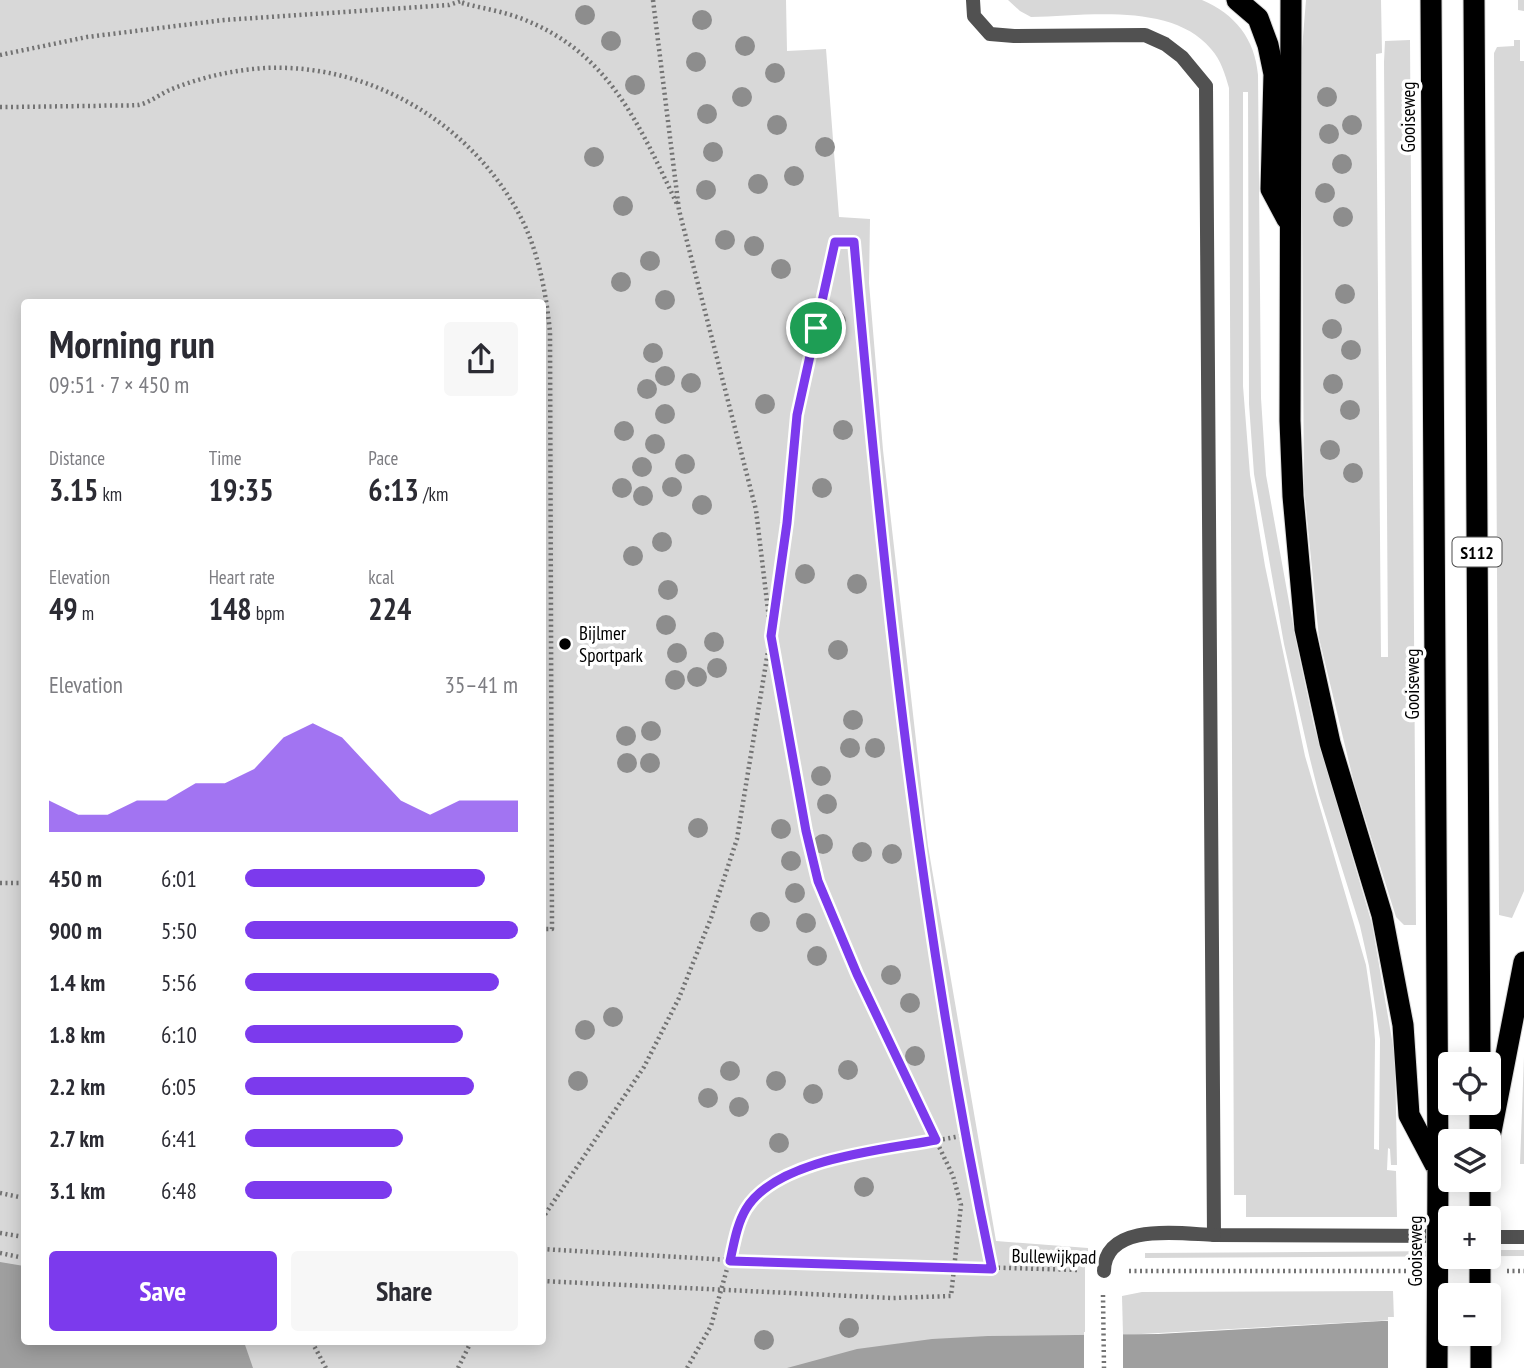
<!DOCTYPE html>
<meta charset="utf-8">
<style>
:root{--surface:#fff;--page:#f7f7f7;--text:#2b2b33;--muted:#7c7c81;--accent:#7c3aed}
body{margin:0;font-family:"PT Sans Narrow",sans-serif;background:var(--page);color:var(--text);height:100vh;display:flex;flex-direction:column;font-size:26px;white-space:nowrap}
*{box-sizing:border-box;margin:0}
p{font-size:23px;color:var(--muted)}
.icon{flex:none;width:38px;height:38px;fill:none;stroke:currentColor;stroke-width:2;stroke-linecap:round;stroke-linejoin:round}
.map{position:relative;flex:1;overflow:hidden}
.sheet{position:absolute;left:21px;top:299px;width:525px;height:1046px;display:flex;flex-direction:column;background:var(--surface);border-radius:7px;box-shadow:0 4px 18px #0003}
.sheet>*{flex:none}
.buttons{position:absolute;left:1438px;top:1052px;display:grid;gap:14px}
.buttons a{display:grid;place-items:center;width:63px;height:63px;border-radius:7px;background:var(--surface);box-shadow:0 4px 18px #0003;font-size:35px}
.pin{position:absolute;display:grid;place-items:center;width:60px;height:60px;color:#fff;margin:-30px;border:4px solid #fff;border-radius:50%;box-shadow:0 2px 7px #0007}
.round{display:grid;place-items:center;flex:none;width:74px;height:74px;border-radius:7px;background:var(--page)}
.summary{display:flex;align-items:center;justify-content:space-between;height:119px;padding:0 28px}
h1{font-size:38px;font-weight:800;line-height:52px}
.figures{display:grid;grid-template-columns:repeat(3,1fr);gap:10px;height:119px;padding:7px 28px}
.figures div{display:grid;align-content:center}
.figures b{font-size:30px;font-weight:800}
.figures small{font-size:19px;font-weight:400}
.figures p{font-size:19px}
.chart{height:196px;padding:14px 28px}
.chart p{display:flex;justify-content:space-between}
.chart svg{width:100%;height:126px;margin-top:7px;fill:var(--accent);opacity:.7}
.cta{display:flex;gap:14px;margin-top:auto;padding:14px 28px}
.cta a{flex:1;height:80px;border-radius:7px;background:var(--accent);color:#fff;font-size:28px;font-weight:800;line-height:80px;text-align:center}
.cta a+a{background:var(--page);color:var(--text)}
ul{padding:0 28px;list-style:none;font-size:23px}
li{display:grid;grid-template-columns:112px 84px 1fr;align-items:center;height:52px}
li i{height:18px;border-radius:9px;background:var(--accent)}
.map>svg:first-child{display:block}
.green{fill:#d8d8d8;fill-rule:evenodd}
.water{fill:#9f9f9f}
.pier{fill:#fff}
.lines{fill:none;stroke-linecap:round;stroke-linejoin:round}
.highway-casing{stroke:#dbdbdb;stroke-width:23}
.path{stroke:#737373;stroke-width:4.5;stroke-dasharray:2 3.5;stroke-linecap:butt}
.lane{stroke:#515151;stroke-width:14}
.highway{stroke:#000;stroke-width:21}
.highway-bridge-casing{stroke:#dbdbdb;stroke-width:23;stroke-linecap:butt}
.highway-bridge{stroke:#000;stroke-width:21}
.tree{fill:#8d8d8d}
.route-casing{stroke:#fff;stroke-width:14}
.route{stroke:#7c3aed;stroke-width:9}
.poi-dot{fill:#000;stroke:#fff;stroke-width:2.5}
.labels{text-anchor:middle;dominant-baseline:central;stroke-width:7;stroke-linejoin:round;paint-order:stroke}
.shield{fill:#fff;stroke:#4c4c4c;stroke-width:2}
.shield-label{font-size:18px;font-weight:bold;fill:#000}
.street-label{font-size:19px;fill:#000;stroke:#fff}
.poi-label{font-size:19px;fill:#000;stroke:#fff;text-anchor:start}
</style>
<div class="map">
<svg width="1524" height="1368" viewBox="0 0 1524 1368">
<rect width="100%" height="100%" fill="#fff"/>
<!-- green -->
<g class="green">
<path d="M0 0H786L787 51 826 49 839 217 870 219 869 283 883 450 928 846 996 1241 1088 1248V1263L1085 1264V1368H0ZM24 303H542V1342H24Z"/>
<path d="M1008 0H1202C1235 14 1255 39 1258 75L1261 398 1266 475 1297 646 1314 726 1372 924 1395 1057 1397 1165H1391L1390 1149 1388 1148 1387 1170 1396 1171 1397 1217H1246V1195H1234L1229 88C1225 74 1221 60 1211 49 1172 2 1086 16 1031 17L1020 11ZM1243 92H1248L1249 404 1254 474 1284 644 1309 755 1319 795 1360 926 1369 966 1380 1039 1379 1150 1374 1149 1375 1040 1373 1013 1366 965 1305 756 1265 566 1250 475 1243 386Z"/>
<path d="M1306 0H1381L1382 53 1376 54 1381 657H1388L1384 62 1385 41 1410 40 1416 925H1404L1396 917 1354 783 1319 638 1304 489 1301 61Z"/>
<path d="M1518 0H1524V891L1512 918 1499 915 1494 53 1497 47 1514 46V40H1520V61H1524V11L1518 10Z"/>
<path d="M1524 1057V1164H1520Z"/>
<path d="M1489 1250H1524V1256L1145 1258V1253L1451 1251V1256H1489Z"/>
<path d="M1393 1291 1394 1320 1123 1335 1122 1296 1142 1292Z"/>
</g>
<!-- water -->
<g class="water">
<path d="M0 1262 24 1266V1342H244L253 1368H0Z"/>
<path d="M1382 1321C1434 1320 1478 1346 1524 1368H787L857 1349 932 1339 988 1336 1158 1334Z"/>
</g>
<!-- pier -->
<g class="pier">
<path d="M1388 1317H1407L1412 1321 1416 1317H1451V1334H1489V1317H1502L1508 1320 1511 1317H1524V1368H1388Z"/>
<rect x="1084" y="1332" width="39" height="36"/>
</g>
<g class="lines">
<defs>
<g id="highway">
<path d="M1237 0 1258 18 1268 45 1274 74 1271 189 1287 219"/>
<path d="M1291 0 1290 421 1293 496 1305 629 1330 743 1382 915 1403 1025 1409 1115 1438 1170"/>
<path d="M1431 0 1438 1167"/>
<path d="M1474 0 1480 1064"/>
<path d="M1480 1102V1139"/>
<path d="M1489 1142 1524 962"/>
<path d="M1480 1218V1180"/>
<path d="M1481 1334V1368"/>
</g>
</defs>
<!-- highway casing -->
<use href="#highway" class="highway-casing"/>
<!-- path -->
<g class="path">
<path d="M653 0 679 210 756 510 770 627"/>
<path d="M462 3C481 8 501 11 520 18 610 52 639 125 678 206"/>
<path d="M0 55 87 37 224 20 449 5 464 0"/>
<path d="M0 107C32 107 64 106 96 106 110 105 125 106 138 105 150 103 161 93 172 89 202 77 233 70 265 68 370 63 470 123 519 214 538 249 546 292 550 332L552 929H542"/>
<path d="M0 883H24"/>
<path d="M0 1193 24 1198"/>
<path d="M542 1219 644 1067 679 998 711 918 737 839 770 639"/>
<path d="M0 1233 24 1237"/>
<path d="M542 1249 730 1260 1079 1270"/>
<path d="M0 1253 24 1258"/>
<path d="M1129 1271H1408"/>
<path d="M1507 1271H1524"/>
<path d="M542 1281 892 1298 951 1296 961 1205 953 1176 857 974 818 881 806 831 771 636 787 523 797 415 835 242H854C884 586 921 930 992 1269"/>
<path d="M1103 1295 1104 1368"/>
<path d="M312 1342 326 1368"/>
<path d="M458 1368 471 1342"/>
<path d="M687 1368 711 1326 739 1226 747 1208 773 1181 789 1173 827 1161 966 1135"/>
</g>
<!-- lane -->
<g class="lane">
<path d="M973 0 974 16 990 34 1014 36 1145 35 1165 44 1182 57 1206 86 1214 1235 1451 1236"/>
<path d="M1489 1237H1524"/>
<path d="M1104 1271C1105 1221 1182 1234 1214 1235"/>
</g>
<!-- highway -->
<use href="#highway" class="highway"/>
<defs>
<g id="highway-bridge">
<path d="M1480 1256V1295"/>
<path d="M1437 1368 1438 1170"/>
</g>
</defs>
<!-- highway-bridge casing -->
<use href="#highway-bridge" class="highway-bridge-casing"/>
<!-- highway-bridge -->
<use href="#highway-bridge" class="highway-bridge"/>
</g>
<!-- trees -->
<g class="tree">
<circle cx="585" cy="15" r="10"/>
<circle cx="702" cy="20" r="10"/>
<circle cx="611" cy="41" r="10"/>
<circle cx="745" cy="46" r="10"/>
<circle cx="696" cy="62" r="10"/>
<circle cx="775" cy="73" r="10"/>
<circle cx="635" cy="85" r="10"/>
<circle cx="742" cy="97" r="10"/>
<circle cx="1327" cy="97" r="10"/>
<circle cx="707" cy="114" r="10"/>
<circle cx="777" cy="125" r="10"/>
<circle cx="1352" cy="125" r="10"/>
<circle cx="1329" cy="134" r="10"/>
<circle cx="825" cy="147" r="10"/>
<circle cx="713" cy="152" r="10"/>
<circle cx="594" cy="157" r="10"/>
<circle cx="1342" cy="164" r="10"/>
<circle cx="794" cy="176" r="10"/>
<circle cx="758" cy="184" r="10"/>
<circle cx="706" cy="190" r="10"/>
<circle cx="1325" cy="193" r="10"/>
<circle cx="623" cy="206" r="10"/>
<circle cx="1343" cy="217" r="10"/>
<circle cx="725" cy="240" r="10"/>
<circle cx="754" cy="246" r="10"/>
<circle cx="650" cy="261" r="10"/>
<circle cx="781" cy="269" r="10"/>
<circle cx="621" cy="282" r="10"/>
<circle cx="1345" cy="294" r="10"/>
<circle cx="665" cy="300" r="10"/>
<circle cx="836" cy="321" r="10"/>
<circle cx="1332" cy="329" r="10"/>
<circle cx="1351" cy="350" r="10"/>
<circle cx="653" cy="353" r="10"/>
<circle cx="665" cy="376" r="10"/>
<circle cx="691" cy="383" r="10"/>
<circle cx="1333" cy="384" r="10"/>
<circle cx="647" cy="389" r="10"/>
<circle cx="765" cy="404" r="10"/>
<circle cx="1350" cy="410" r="10"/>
<circle cx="665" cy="414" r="10"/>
<circle cx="843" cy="430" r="10"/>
<circle cx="624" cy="431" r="10"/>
<circle cx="655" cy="444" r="10"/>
<circle cx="1330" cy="450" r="10"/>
<circle cx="685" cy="464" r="10"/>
<circle cx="642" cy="467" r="10"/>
<circle cx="1353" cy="473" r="10"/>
<circle cx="672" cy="487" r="10"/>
<circle cx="622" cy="488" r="10"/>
<circle cx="822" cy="488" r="10"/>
<circle cx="643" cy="496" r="10"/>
<circle cx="702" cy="505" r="10"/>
<circle cx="662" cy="542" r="10"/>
<circle cx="633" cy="556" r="10"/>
<circle cx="805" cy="574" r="10"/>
<circle cx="857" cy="584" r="10"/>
<circle cx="668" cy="590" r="10"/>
<circle cx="666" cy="625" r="10"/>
<circle cx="714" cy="642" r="10"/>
<circle cx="838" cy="650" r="10"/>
<circle cx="677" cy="653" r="10"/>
<circle cx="717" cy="668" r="10"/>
<circle cx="697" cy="677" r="10"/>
<circle cx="675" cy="680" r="10"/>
<circle cx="853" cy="720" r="10"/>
<circle cx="651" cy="731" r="10"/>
<circle cx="626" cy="736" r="10"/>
<circle cx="850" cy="748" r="10"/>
<circle cx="875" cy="748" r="10"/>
<circle cx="627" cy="763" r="10"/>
<circle cx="650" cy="763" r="10"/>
<circle cx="821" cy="776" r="10"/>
<circle cx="827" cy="804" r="10"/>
<circle cx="698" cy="828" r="10"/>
<circle cx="781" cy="829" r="10"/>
<circle cx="823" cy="844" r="10"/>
<circle cx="862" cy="852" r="10"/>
<circle cx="892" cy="854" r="10"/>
<circle cx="791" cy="861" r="10"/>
<circle cx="795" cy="893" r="10"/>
<circle cx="760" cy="922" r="10"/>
<circle cx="806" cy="923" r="10"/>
<circle cx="817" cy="956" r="10"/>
<circle cx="891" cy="975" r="10"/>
<circle cx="910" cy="1003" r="10"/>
<circle cx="613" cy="1017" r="10"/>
<circle cx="585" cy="1030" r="10"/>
<circle cx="915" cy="1056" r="10"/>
<circle cx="848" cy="1070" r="10"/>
<circle cx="730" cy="1071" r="10"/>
<circle cx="578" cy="1081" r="10"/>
<circle cx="776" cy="1081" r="10"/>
<circle cx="813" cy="1094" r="10"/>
<circle cx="708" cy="1098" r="10"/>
<circle cx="739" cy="1107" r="10"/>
<circle cx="779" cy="1143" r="10"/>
<circle cx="864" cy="1187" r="10"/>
<circle cx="849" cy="1328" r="10"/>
<circle cx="764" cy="1340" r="10"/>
</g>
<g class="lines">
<defs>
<path id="route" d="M835 242H854C884 586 921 930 992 1269L730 1261C734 1243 737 1224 746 1209 776 1159 882 1150 936 1140L857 974 818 881 806 831 771 636 787 523 797 415Z"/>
</defs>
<!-- route casing -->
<use href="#route" class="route-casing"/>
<!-- route -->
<use href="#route" class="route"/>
</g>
<!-- markers -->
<circle class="poi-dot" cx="565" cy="644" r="7"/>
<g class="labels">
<!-- shield labels -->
<rect class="shield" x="1452.5" y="537.5" width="49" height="29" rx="5"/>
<g class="shield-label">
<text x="1477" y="552">S112</text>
</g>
<!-- street labels -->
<g class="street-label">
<text transform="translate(1408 117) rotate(-90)">Gooiseweg</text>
<text transform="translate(1412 684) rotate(-90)">Gooiseweg</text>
<text transform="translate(1415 1251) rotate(-90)">Gooiseweg</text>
<text transform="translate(1054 1256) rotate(1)">Bullewijkpad</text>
</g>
<!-- poi labels -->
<g class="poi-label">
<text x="579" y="633">Bijlmer<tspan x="579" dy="22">Sportpark</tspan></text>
</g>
</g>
</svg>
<div class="buttons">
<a><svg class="icon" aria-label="locate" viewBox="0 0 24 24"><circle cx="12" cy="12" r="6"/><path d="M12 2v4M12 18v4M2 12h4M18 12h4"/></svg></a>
<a><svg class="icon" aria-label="layers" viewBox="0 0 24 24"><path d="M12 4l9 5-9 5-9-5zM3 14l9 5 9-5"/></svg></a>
<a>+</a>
<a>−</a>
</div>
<div class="pin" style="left:816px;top:328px;background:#1e9e55"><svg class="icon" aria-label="arrive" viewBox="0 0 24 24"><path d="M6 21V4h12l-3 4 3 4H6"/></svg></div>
<section class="sheet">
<div class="summary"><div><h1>Morning run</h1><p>09:51 · 7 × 450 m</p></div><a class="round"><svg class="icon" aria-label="share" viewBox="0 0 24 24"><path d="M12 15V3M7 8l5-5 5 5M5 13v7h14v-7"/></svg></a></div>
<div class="figures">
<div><p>Distance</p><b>3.15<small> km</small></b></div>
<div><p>Time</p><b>19:35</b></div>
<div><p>Pace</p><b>6:13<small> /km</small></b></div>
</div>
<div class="figures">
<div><p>Elevation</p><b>49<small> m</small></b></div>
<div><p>Heart rate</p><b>148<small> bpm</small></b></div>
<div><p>kcal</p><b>224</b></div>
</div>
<div class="chart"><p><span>Elevation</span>35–41 m</p>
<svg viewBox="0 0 160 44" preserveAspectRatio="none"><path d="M0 44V33L10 38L20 38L30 33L40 33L50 27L60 27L70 22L80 11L90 6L100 11L110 22L120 33L130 38L140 33L150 33L160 33V44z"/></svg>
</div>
<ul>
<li><b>450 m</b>6:01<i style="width:88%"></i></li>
<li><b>900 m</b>5:50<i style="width:100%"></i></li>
<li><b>1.4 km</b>5:56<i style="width:93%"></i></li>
<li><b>1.8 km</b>6:10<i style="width:80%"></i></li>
<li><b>2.2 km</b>6:05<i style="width:84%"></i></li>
<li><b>2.7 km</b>6:41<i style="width:58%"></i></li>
<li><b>3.1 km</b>6:48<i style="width:54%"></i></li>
</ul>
<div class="cta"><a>Save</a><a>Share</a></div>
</section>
</div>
